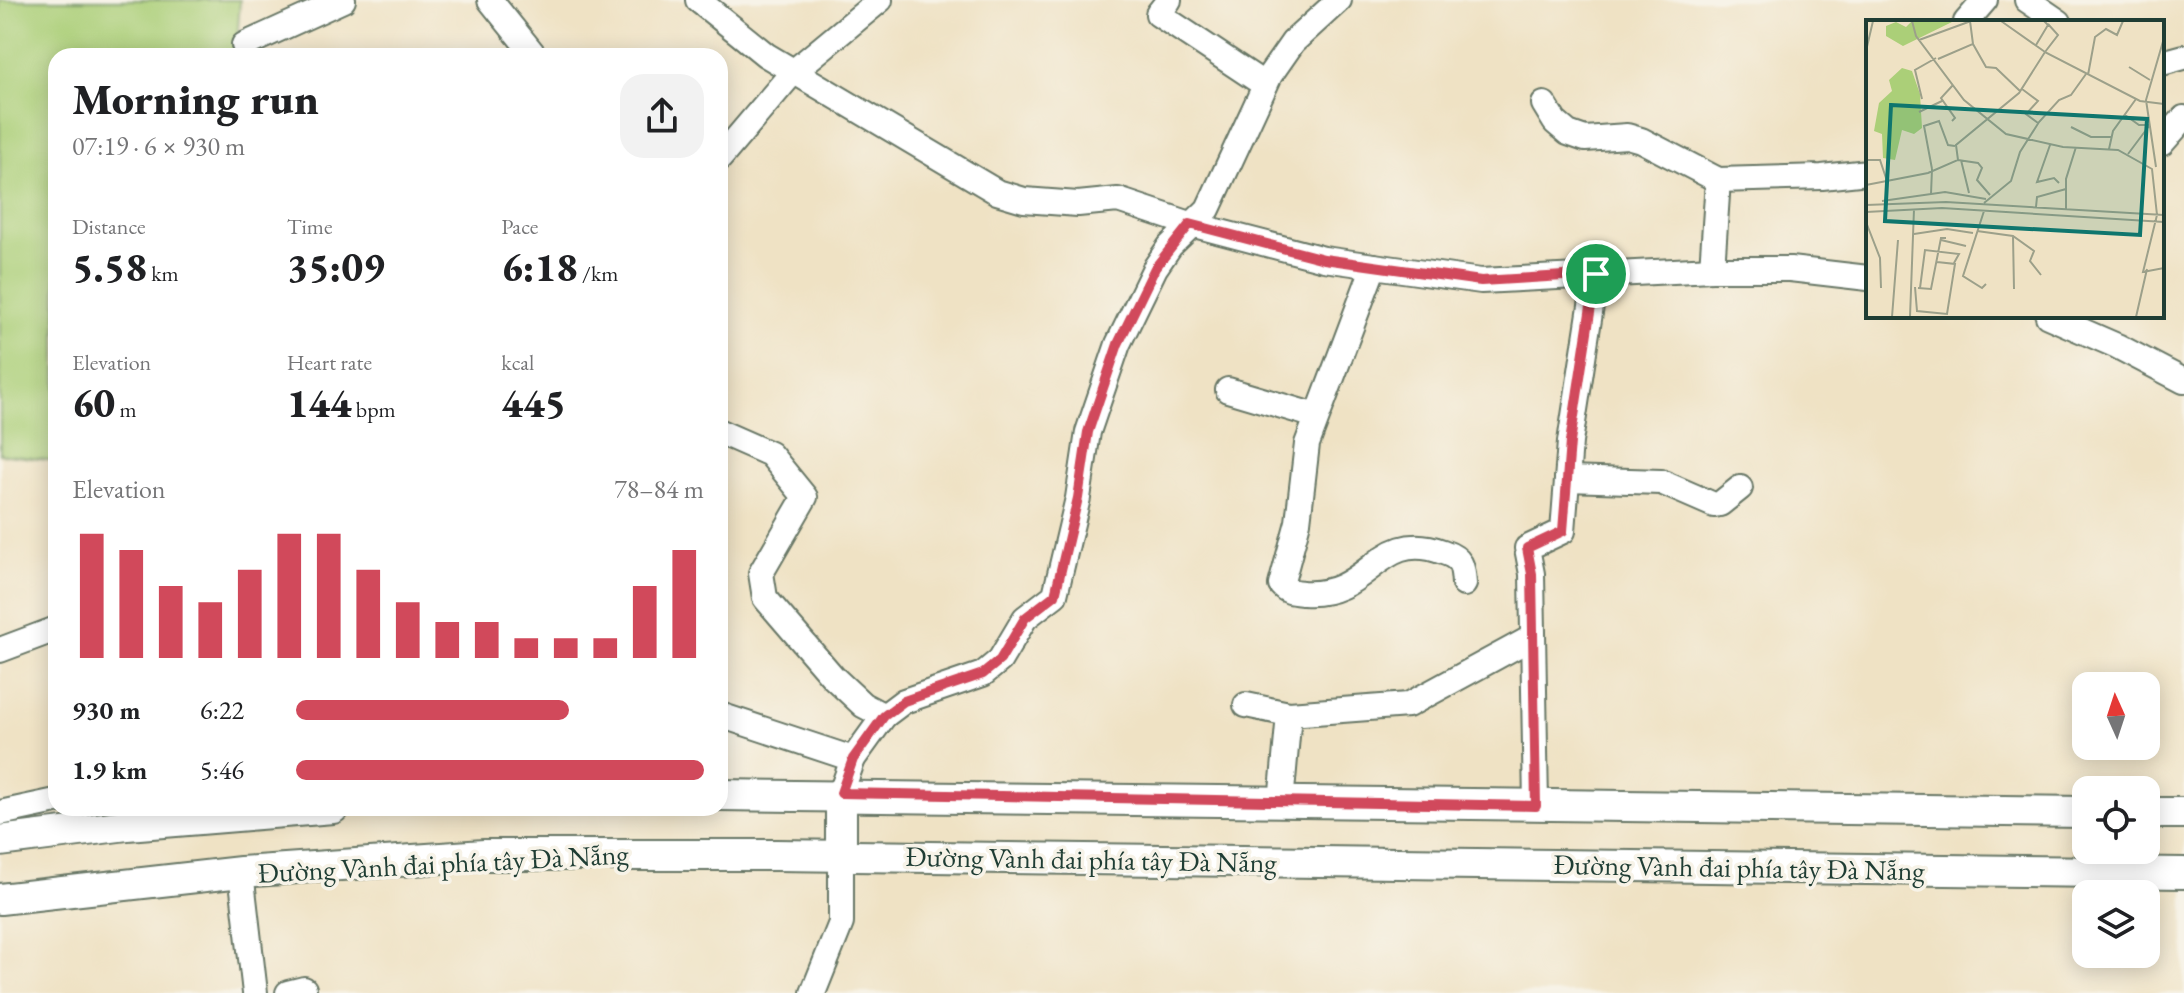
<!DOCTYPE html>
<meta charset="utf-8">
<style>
:root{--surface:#fff;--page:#f2f2f2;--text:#202124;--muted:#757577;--accent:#d1495b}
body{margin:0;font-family:"EB Garamond",serif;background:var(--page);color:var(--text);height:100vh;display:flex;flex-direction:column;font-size:30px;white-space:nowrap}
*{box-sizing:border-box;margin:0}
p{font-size:26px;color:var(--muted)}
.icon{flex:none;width:44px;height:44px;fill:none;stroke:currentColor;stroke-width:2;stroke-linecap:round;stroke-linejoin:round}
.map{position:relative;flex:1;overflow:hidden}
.drawer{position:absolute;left:48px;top:48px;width:680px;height:768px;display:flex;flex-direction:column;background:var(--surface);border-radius:24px;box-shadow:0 4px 20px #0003}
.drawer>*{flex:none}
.needle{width:52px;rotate:357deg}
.controls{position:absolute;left:2072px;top:672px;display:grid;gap:16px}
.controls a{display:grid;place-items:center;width:88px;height:88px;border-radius:16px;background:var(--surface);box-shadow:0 4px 20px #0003;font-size:40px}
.pin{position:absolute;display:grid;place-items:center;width:68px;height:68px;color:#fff;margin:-34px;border:4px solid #fff;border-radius:50%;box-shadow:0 2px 8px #0007}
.round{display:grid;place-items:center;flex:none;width:84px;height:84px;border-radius:24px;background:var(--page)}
.overview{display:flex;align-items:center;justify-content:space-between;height:136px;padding:0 24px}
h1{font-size:44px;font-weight:800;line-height:60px}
.figures{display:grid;grid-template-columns:repeat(3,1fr);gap:12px;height:136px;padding:8px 24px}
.figures div{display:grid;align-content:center}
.figures b{font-size:40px;font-weight:800}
.figures small{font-size:22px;font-weight:400}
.figures p{font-size:22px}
.chart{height:224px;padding:16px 24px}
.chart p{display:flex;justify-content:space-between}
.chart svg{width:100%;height:144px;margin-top:8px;stroke:var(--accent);stroke-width:6}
ul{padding:0 24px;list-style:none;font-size:26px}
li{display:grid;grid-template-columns:128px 96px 1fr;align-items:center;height:60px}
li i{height:20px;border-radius:10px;background:var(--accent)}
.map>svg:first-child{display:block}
.green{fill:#abcf78;stroke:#658656;stroke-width:2}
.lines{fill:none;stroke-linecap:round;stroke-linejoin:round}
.minor-casing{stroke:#687766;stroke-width:28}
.major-casing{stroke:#687766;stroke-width:34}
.minor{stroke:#fff;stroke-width:24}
.major{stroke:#fff;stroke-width:30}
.route-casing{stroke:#fff;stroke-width:16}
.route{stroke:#d1495b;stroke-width:10}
.labels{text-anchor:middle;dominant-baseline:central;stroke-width:7;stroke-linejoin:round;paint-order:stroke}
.street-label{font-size:28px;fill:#1f3d34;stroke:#f7f3e8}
.inset-road{fill:none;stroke:#9ca08a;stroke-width:2}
.view{fill:#0f766e;fill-opacity:0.15;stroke:#0f766e;stroke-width:4}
.inset-edge{fill:none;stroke:#1f3d34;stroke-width:4}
</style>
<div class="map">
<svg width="2184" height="993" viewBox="0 0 2184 993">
<rect width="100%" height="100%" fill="#f7f3e8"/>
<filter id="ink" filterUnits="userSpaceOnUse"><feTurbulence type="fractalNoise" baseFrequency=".0125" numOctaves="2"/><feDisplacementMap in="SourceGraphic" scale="16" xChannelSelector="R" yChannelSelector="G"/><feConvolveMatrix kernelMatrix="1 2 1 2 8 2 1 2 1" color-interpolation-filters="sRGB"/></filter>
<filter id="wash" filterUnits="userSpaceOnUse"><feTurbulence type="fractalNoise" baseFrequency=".006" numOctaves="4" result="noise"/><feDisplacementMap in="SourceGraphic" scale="32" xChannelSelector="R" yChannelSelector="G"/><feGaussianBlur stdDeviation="1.8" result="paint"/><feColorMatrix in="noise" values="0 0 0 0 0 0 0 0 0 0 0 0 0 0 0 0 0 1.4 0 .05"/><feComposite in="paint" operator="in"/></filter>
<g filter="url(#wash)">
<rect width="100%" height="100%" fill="#efe2c4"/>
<!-- green -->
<path class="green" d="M0 0H240L236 56H56V461L0 454Z"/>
</g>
<g filter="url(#ink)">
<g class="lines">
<defs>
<g id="minor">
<path d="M490 0 535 56"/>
<path d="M698 0 766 55 997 192 1024 200 1078 204 1118 200 1190 224 1324 259 1481 281 1712 269H1790L1868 278"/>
<path d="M1169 0 1158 14 1265 85"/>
<path d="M2027 0 2059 22"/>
<path d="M1966 22 1985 0"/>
<path d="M244 45 343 0"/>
<path d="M2162 63 2184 57"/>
<path d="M1544 104 1555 122 1568 133 1585 139 1627 136 1641 140 1718 180 1822 177 1868 172"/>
<path d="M2162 143 2184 118"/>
<path d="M720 158 793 72 880 0"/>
<path d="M1374 266 1307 444 1298 522 1281 585C1287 592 1293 592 1303 593 1371 598 1377 527 1443 552 1462 558 1463 566 1464 584"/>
<path d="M1712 269 1718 180"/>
<path d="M2048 316 2117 346 2184 381"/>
<path d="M1228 390 1316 416"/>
<path d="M720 432 770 454 805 497 761 573 765 598 833 677 863 705 884 716"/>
<path d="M1567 479 1661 482 1714 505 1720 504 1740 488"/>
<path d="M0 650 56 629"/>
<path d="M1246 705 1289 714"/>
<path d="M720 715 853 759"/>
<path d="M841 793 853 759 884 716 904 701 983 674 1000 660 1025 618 1055 595 1078 498 1088 432 1118 344 1155 268 1170 246 1208 209 1270 75 1293 42 1339 0"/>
<path d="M1281 803 1289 714 1408 705 1533 637"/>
<path d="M1536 806 1532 574 1527 548 1563 531 1570 442 1596 274"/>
<path d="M0 813 56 801"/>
<path d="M241 872 255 993"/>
<path d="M288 993 304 989"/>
<path d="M813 993 841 923V856"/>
</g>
<g id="major">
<path d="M720 795C1175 799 1631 807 2086 812"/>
<path d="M2146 813H2184"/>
<path d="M0 841 127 825 333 808"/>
<path d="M841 856V793"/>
<path d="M0 899 241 872 484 855H776L2184 873"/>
</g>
</defs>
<!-- minor casing -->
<use href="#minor" class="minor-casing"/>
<!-- major casing -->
<use href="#major" class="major-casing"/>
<!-- minor -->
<use href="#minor" class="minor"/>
<!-- major -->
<use href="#major" class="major"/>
</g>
</g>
<g class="lines" filter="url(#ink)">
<defs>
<path id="route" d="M1190 224 1324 259 1481 281 1596 274 1570 442 1563 531 1527 548 1532 574 1536 806 841 793 853 759 884 716 904 701 983 674 1000 660 1025 618 1055 595 1078 498 1088 432 1118 344 1155 268Z"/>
</defs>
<!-- route casing -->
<use href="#route" class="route-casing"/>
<!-- route -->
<use href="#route" class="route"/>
</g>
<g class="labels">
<!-- street labels -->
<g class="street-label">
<text transform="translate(1091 859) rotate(1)">Đường Vành đai phía tây Đà Nẵng</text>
<text transform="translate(443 863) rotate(-3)">Đường Vành đai phía tây Đà Nẵng</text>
<text transform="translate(1739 867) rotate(1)">Đường Vành đai phía tây Đà Nẵng</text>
</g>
</g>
<!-- overview -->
<g transform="translate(1866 20)">
<rect width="298" height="298" fill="#efe2c4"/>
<path d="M46 1H88L37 26 20 16V6L30 2 40 7ZM36 48 46 51 54 74 56 108 48 114 36 110 29 140 17 138 16 114 8 111 13 83 26 71 23 60Z" fill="#abcf78"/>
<path class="inset-road" d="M46 1 50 16 98 80 140 114 197 127 252 130 286 149 291 195 277 252 298 248M135 1 179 32 192 15 182 4M53 20 105 1M107 24 120 47 130 48 154 71M170 25 182 5 178 1M0 31 7 1M72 39 107 24 104 1M263 47 284 60M222 55 229 17 240 9 251 15 257 1M156 69 172 81 160 94 172 103M56 79 49 50 70 38M53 92 76 81M259 95 273 105H283M86 101 89 98 75 78 87 65M205 107 225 117H245M184 125 171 162 188 158 193 163M243 129 247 111 270 79M262 134 283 106M0 140H14L21 161M92 140 112 143 116 148 111 160 124 175M95 140 103 173M290 147 280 80 298 18M66 149 58 106 73 101 82 125 89 126M0 165 62 153 92 140 90 125 153 73 179 32 274 81 298 84M65 174 66 149M16 181 79 172 120 179M118 183 145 161 154 132 173 102 193 80 205 75 220 54M0 185 80 182 298 195M170 187 171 177 200 169M200 189V159L210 127M118 191 97 256 116 268 120 264M0 192 76 188 298 202M0 202 14 238 15 268M111 211 147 216 168 231 164 241 175 255M48 214 81 209 107 213M147 216 148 269M75 220 100 226M49 267 51 291 81 294 89 244 71 242M52 268 65 269 75 218H80M54 268 59 230 93 234 88 243M26 297 32 220M44 297 48 189M270 297 281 249"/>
<path class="view" d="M25 85 281 99 274 215 19 201Z"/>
<rect width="298" height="298" class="inset-edge"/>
</g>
</svg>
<div class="controls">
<a><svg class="needle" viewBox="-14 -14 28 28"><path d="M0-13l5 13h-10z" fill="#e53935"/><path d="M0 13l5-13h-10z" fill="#757577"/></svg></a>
<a><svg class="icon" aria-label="locate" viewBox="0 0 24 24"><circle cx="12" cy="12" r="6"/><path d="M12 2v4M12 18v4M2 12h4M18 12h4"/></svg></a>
<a><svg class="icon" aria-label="layers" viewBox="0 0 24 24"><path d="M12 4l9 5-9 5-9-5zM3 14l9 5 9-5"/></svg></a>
</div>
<div class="pin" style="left:1596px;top:274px;background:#1e9e55"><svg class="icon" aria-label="arrive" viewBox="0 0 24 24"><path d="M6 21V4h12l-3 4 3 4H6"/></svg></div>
<section class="drawer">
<div class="overview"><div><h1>Morning run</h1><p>07:19 · 6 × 930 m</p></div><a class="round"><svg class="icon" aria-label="share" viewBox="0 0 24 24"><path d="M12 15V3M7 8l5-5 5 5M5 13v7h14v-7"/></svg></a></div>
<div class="figures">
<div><p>Distance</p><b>5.58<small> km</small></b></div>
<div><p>Time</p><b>35:09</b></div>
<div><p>Pace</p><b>6:18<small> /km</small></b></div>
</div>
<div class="figures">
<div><p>Elevation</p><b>60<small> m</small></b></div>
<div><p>Heart rate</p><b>144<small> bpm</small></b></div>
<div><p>kcal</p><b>445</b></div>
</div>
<div class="chart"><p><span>Elevation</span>78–84 m</p>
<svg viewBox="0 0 160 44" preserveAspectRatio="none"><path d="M5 44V6M15 44V11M25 44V22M35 44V27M45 44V17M55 44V6M65 44V6M75 44V17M85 44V27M95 44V33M105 44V33M115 44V38M125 44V38M135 44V38M145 44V22M155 44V11"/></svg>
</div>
<ul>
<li><b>930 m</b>6:22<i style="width:67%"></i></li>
<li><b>1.9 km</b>5:46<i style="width:100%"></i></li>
</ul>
</section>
</div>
